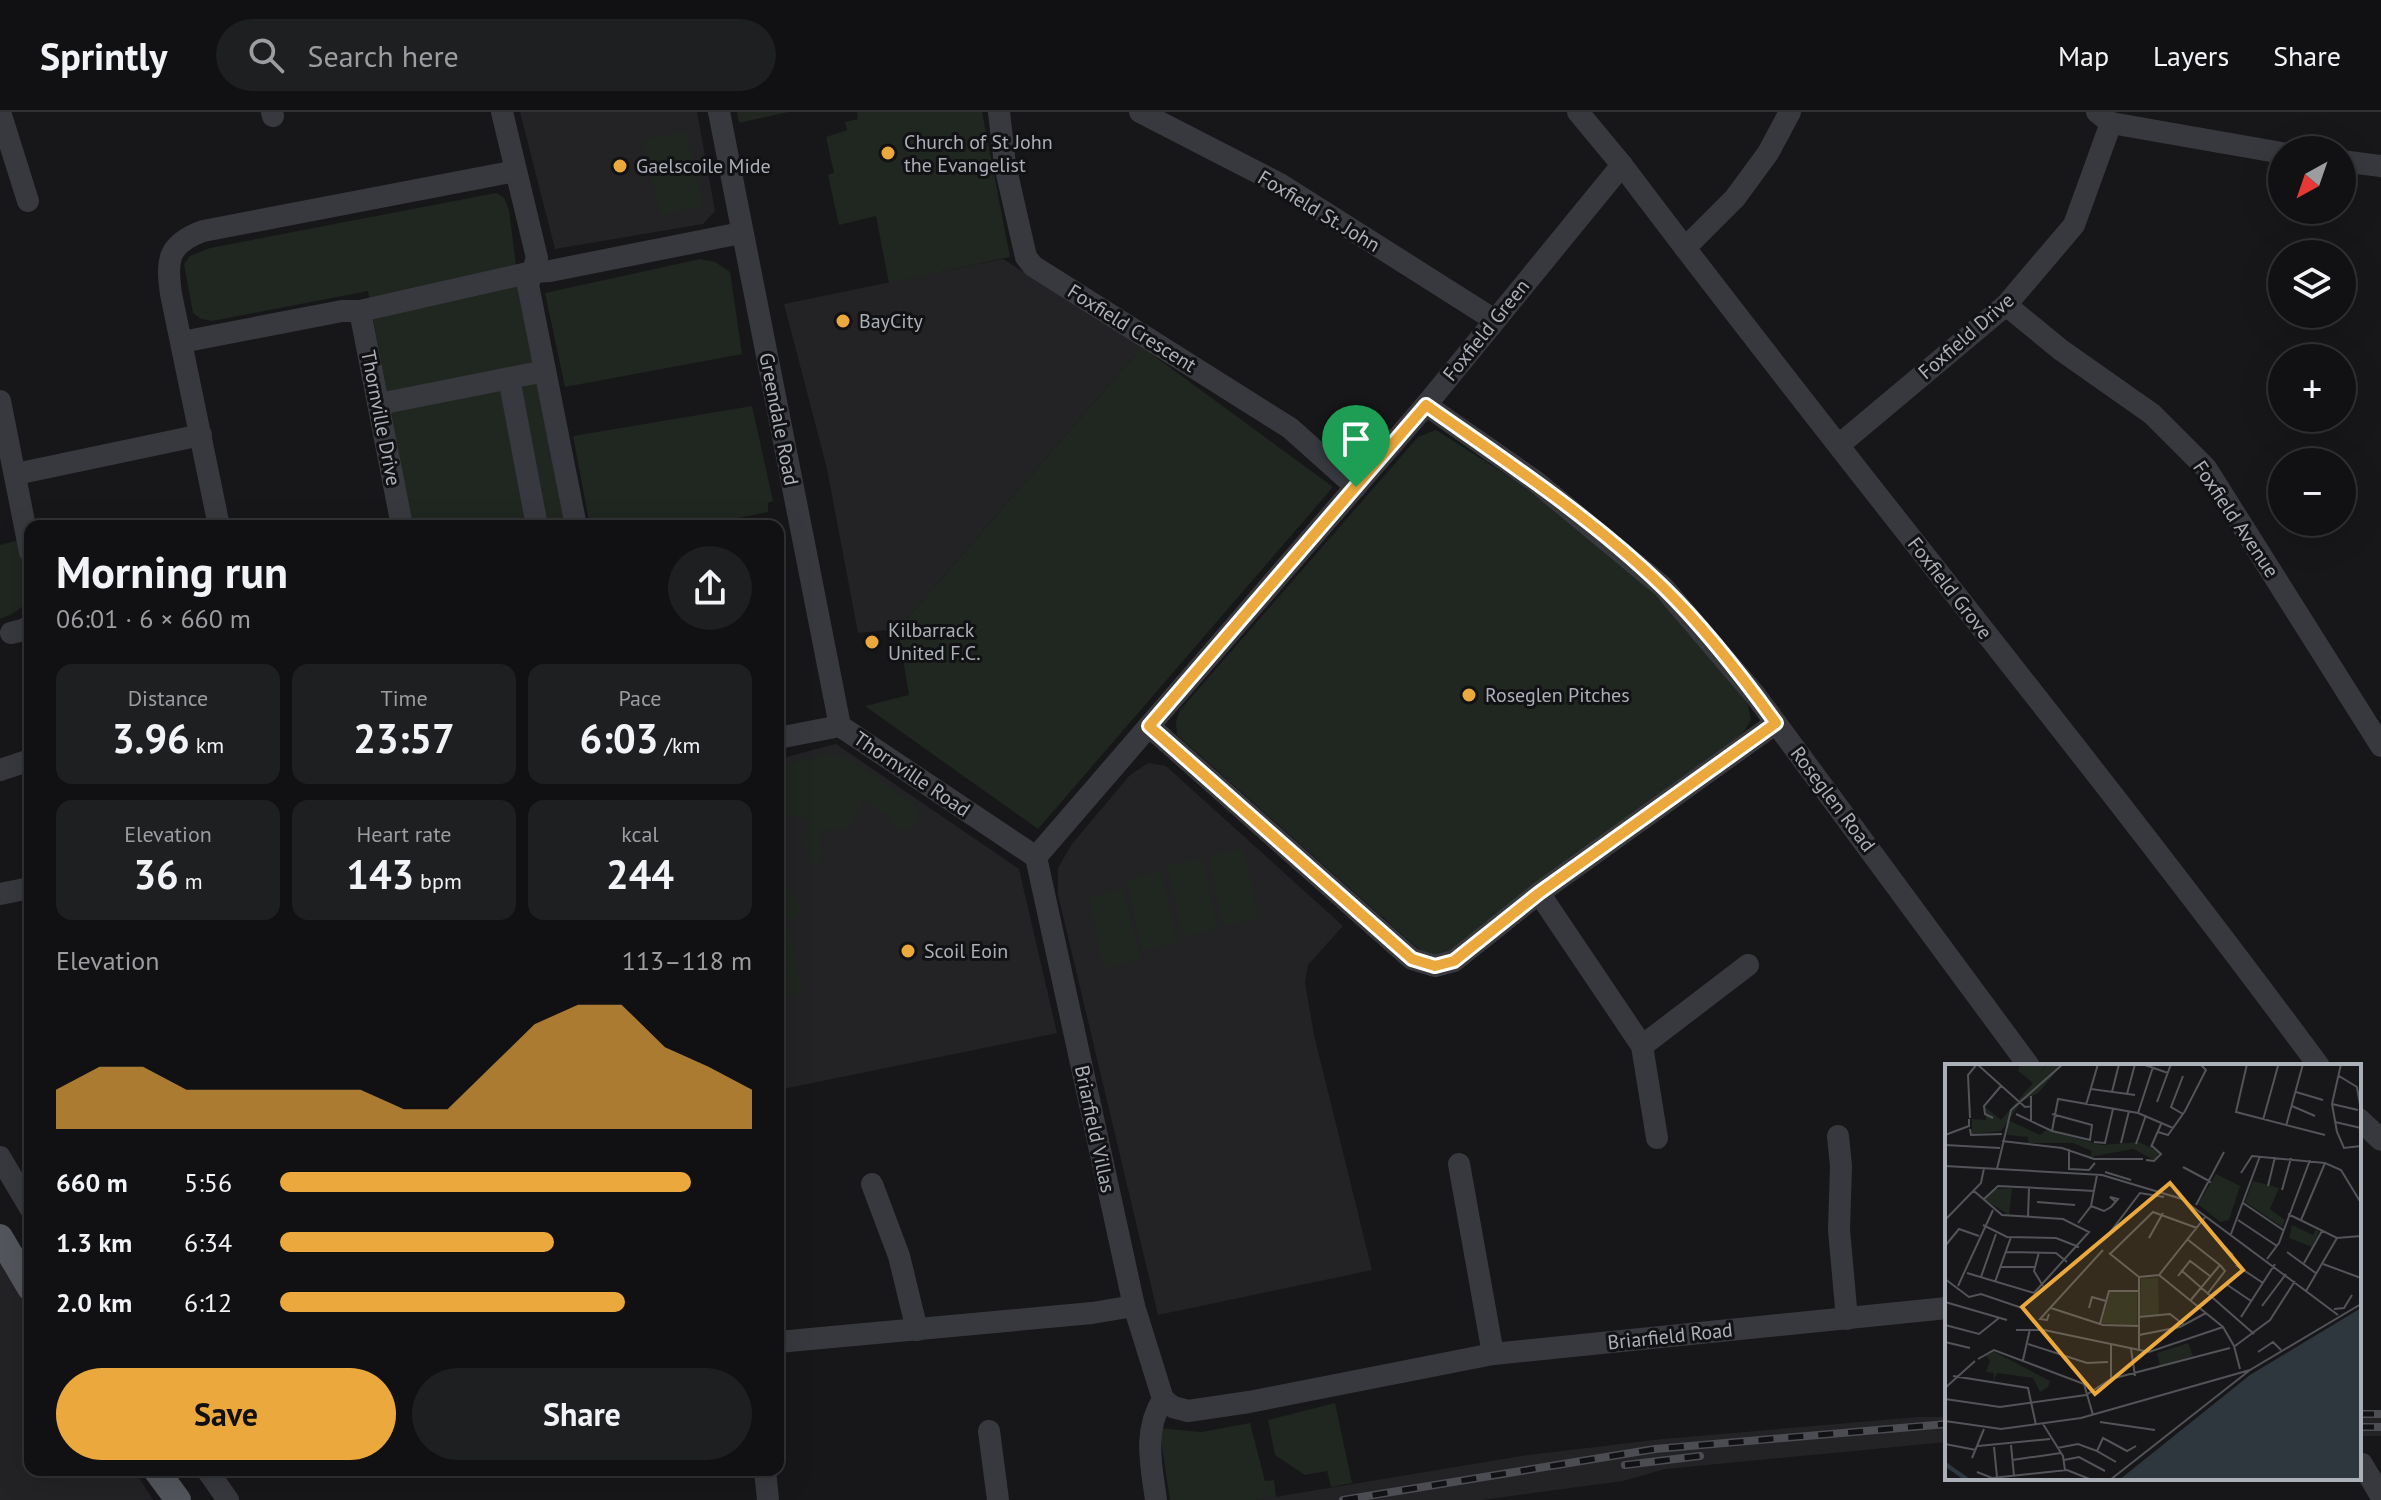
<!DOCTYPE html>
<meta charset="utf-8">
<style>
:root{--surface:#111113;--page:#1e1f21;--text:#f1f3f6;--muted:#9c9da0;--line:#303133;--accent:#eba93d}
body{margin:0;font-family:"PT Sans",sans-serif;background:var(--page);color:var(--text);height:100vh;display:flex;flex-direction:column;font-size:30px;white-space:nowrap}
*{box-sizing:border-box;margin:0}
p{font-size:26px;color:var(--muted)}
.icon{flex:none;width:44px;height:44px;fill:none;stroke:currentColor;stroke-width:2;stroke-linecap:round;stroke-linejoin:round}
.map{position:relative;flex:1;overflow:hidden}
.drawer{position:absolute;left:24px;top:408px;width:760px;height:956px;display:flex;flex-direction:column;background:var(--surface);border-radius:16px;box-shadow:0 8px 32px #0002,0 0 0 2px var(--line)}
.drawer>*{flex:none}
.needle{width:52px;rotate:220deg}
.fabs{position:absolute;left:2268px;top:24px;display:grid;gap:16px}
.fabs a{display:grid;place-items:center;width:88px;height:88px;border-radius:50%;background:var(--surface);box-shadow:0 8px 32px #0002,0 0 0 2px var(--line);font-size:40px}
.pin{position:absolute;display:grid;place-items:center;width:68px;height:68px;color:#fff;margin:-82px -34px;border-radius:50% 50% 50% 0;rotate:-45deg;box-shadow:0 0 8px #0007}
.pin .icon{rotate:45deg}
.round{display:grid;place-items:center;flex:none;width:84px;height:84px;border-radius:42px;background:var(--page)}
.summary{display:flex;align-items:center;justify-content:space-between;height:136px;padding:0 32px}
h1{font-size:44px;font-weight:700;line-height:60px}
.metrics{display:grid;grid-template-columns:repeat(3,1fr);gap:12px;height:136px;padding:8px 32px}
.metrics div{display:grid;align-content:center;border-radius:16px;background:var(--page);text-align:center}
.metrics b{font-size:40px;font-weight:700}
.metrics small{font-size:22px;font-weight:400}
.metrics p{font-size:22px}
.chart{height:224px;padding:16px 32px}
.chart p{display:flex;justify-content:space-between}
.chart svg{width:100%;height:144px;margin-top:8px;fill:var(--accent);opacity:.7}
.action{display:flex;gap:16px;margin-top:auto;padding:16px 32px}
.action a{flex:1;height:92px;border-radius:48px;background:var(--accent);color:#111;font-size:32px;font-weight:700;line-height:92px;text-align:center}
.action a+a{background:var(--page);color:var(--text)}
ul{padding:0 32px;list-style:none;font-size:26px}
li{display:grid;grid-template-columns:128px 96px 1fr;align-items:center;height:60px}
li i{height:20px;border-radius:10px;background:var(--accent)}
header{display:flex;align-items:center;gap:48px;box-sizing:border-box;height:112px;padding:0 40px;background:var(--surface);border-bottom:2px solid var(--line)}
header strong{font-size:38px}
nav{display:flex;gap:44px;margin-inline-start:auto;font-size:28px}
.search{width:560px;height:72px;background:var(--page);display:flex;align-items:center;gap:20px;box-sizing:border-box;padding:0 28px;border-radius:44px;color:var(--muted);font-size:30px}
.map>svg:first-child{display:block}
.built{fill:#232326}
.green{fill:#1f2720}
.lines{fill:none;stroke-linecap:round;stroke-linejoin:round}
.minor{stroke:#38393e;stroke-width:22}
.major{stroke:#54565d;stroke-width:26}
.rail-casing{stroke:#4b4d53;stroke-width:8}
.rail{stroke:#121214;stroke-width:5;stroke-dasharray:15;stroke-linecap:butt}
.route-casing{stroke:#fff;stroke-width:16}
.route{stroke:#eba93d;stroke-width:10}
.poi-dot{fill:#eba93d;stroke:#121214;stroke-width:3}
.labels{text-anchor:middle;dominant-baseline:central;stroke-width:6;stroke-linejoin:round;paint-order:stroke}
.poi-label{font-size:20px;fill:#aaafb8;stroke:#121214;text-anchor:start}
.street-label{font-size:20px;fill:#aaafb8;stroke:#121214}
.inset-river{fill:none;stroke:#2d373d;stroke-width:4}
.inset-road{fill:none;stroke:#525459;stroke-width:2}
.view{fill:#eba93d;fill-opacity:0.15;stroke:#eba93d;stroke-width:4}
.inset-edge{fill:none;stroke:#aaafb8;stroke-width:4}
</style>
<header>
<strong>Sprintly</strong>
<div class="search"><svg class="icon" aria-label="search" viewBox="0 0 24 24"><circle cx="10" cy="10" r="6"/><path d="M15 15l6 6"/></svg>Search here</div>
<nav><a>Map</a><a>Layers</a><a>Share</a></nav>
</header>
<div class="map">
<svg width="2381" height="1388" viewBox="0 0 2381 1388">
<rect width="100%" height="100%" fill="#171719"/>
<!-- built -->
<g class="built">
<path d="M520 0H697L715 99 703 112 555 137Z"/>
<path d="M1003 147 1142 235 898 517 858 521 827 357 784 192Z"/>
<path d="M836 632 1019 757 1057 921 778 978V647Z"/>
<path d="M1148 651 1166 654 1343 814 1308 853 1305 870 1314 923 1372 1158 1158 1203 1058 783V756L1072 732 1130 663Z"/>
<path d="M0 1150 30 1200V1358H134L153 1388H0Z"/>
<rect x="2359" y="1300" width="22" height="24"/>
<path d="M1918 1305H1947V1330L1665 1357 1623 1369 1482 1388H1256L1528 1343 1663 1327Z"/>
</g>
<!-- green -->
<g class="green">
<path d="M737 0H788L739 11Z"/>
<path d="M857 0H982L1010 145 889 171 876 104 839 113 828 63 834 61 826 25 847 18 845 10 858 7Z"/>
<path d="M686 19 703 94 660 103 643 28Z"/>
<path d="M496 81 504 86 509 98 520 186 565 414H412L368 179 212 209 201 207 193 201 184 152 190 144 210 136Z"/>
<path d="M700 147 715 150 730 160 742 242 565 275 545 181Z"/>
<path d="M1142 235 1333 375 1038 717 865 594 909 583 898 517Z"/>
<path d="M752 294 773 389 768 391V400L700 414H590L573 324Z"/>
<path d="M1436 318 1533 380 1611 442 1656 484 1747 588 1751 608 1743 621 1450 839 1433 845 1423 841 1177 623 1176 609 1180 598 1418 325Z"/>
<path d="M19 428C27 464 45 492 0 507V433Z"/>
<path d="M828 642 848 646 909 688 919 697 917 708 907 718 898 719 890 705 867 689 860 693 850 716 826 718 818 724 821 739 820 751 811 750 805 731 808 707 778 702V654Z"/>
<path d="M1243 736 1259 806 1224 814 1208 744Z"/>
<path d="M1202 746 1218 817 1183 825 1167 754Z"/>
<path d="M1161 760 1177 830 1142 838 1126 768Z"/>
<path d="M778 772 788 777 801 793 800 799C794 806 787 810 778 809Z"/>
<path d="M1124 777 1140 848 1104 856 1089 785Z"/>
<path d="M789 815 802 880 778 885V818Z"/>
<path d="M1335 1291 1352 1371 1331 1375 1327 1359 1305 1363 1275 1343 1268 1308Z"/>
<path d="M1250 1311 1265 1369 1274 1368 1276 1385 1256 1388H1170L1159 1316 1201 1320Z"/>
</g>
<g class="lines">
<!-- minor -->
<g class="minor">
<path d="M0 0 28 89"/>
<path d="M272 0 273 4"/>
<path d="M502 0 537 146 528 173 576 414"/>
<path d="M719 0 840 614"/>
<path d="M999 0 1005 53 1026 145 1033 154 1290 316 1356 375"/>
<path d="M1140 0 1280 72 1493 207"/>
<path d="M1578 0 1622 53C1850 356 2093 648 2319 954"/>
<path d="M2097 0 2111 11 2282 41"/>
<path d="M2342 49 2381 54"/>
<path d="M1685 136 1735 86 1768 41 1790 0"/>
<path d="M2006 193 2061 238 2152 302 2206 356 2381 634"/>
<path d="M360 199 402 414"/>
<path d="M182 230 342 199H360L532 160 550 159 741 121"/>
<path d="M509 266 537 414"/>
<path d="M0 289 30 440"/>
<path d="M379 292 545 259"/>
<path d="M1426 293 1535 369 1663 475 1756 584 2029 954"/>
<path d="M1839 333 2006 193 2074 113 2111 11"/>
<path d="M16 362 201 323"/>
<path d="M219 414 171 182C166 147 168 132 203 119L516 59"/>
<path d="M11 521 26 517 30 513"/>
<path d="M1149 614 1412 847 1435 854 1454 849 1539 781 1776 611"/>
<path d="M778 626 840 614 1036 745"/>
<path d="M0 658 30 648"/>
<path d="M1036 745 1426 293 1622 53"/>
<path d="M1036 745 1134 1194 1163 1287"/>
<path d="M1539 781 1642 934 1748 853"/>
<path d="M0 782 30 776"/>
<path d="M1642 934 1657 1026"/>
<path d="M2359 1007 2381 1028"/>
<path d="M1838 1024 1841 1054 1839 1118 1847 1207"/>
<path d="M0 1045 30 1096"/>
<path d="M1459 1052 1493 1242"/>
<path d="M872 1072 899 1144 917 1218"/>
<path d="M778 1230 1092 1201 1134 1194"/>
<path d="M1163 1287 1173 1295 1188 1299 1249 1290 1493 1242 1947 1196"/>
<path d="M989 1319 998 1388"/>
<path d="M2362 1352 2381 1384"/>
<path d="M207 1358 228 1388"/>
<path d="M765 1358 768 1388"/>
<path d="M1156 1388C1151 1352 1143 1319 1163 1287"/>
</g>
<!-- major -->
<g class="major">
<path d="M0 1125 30 1176"/>
<path d="M156 1358 178 1388"/>
</g>
<defs>
<g id="rail">
<path d="M2359 1302H2381"/>
<path d="M2359 1315H2381"/>
<path d="M1625 1353 1700 1344"/>
<path d="M1343 1388 1655 1337 1947 1312"/>
</g>
</defs>
<!-- rail casing -->
<use href="#rail" class="rail-casing"/>
<!-- rail -->
<use href="#rail" class="rail"/>
</g>
<g class="lines">
<defs>
<path id="route" d="M1426 293C1507 350 1592 406 1663 475 1705 516 1742 564 1776 611L1539 781 1454 849 1435 854 1412 847 1149 614Z"/>
</defs>
<!-- route casing -->
<use href="#route" class="route-casing"/>
<!-- route -->
<use href="#route" class="route"/>
</g>
<!-- markers -->
<g class="poi-dot">
<circle cx="888" cy="41" r="8"/>
<circle cx="620" cy="54" r="8"/>
<circle cx="843" cy="209" r="8"/>
<circle cx="872" cy="530" r="8"/>
<circle cx="1469" cy="583" r="8"/>
<circle cx="908" cy="839" r="8"/>
</g>
<g class="labels">
<!-- poi labels -->
<g class="poi-label">
<text x="904" y="30">Church of St John<tspan x="904" dy="23">the Evangelist</tspan></text>
<text x="636" y="54">Gaelscoile Mide</text>
<text x="859" y="209">BayCity</text>
<text x="888" y="518">Kilbarrack<tspan x="888" dy="23">United F.C.</tspan></text>
<text x="1485" y="583">Roseglen Pitches</text>
<text x="924" y="839">Scoil Eoin</text>
</g>
<!-- street labels -->
<g class="street-label">
<text transform="translate(1319 99) rotate(31)">Foxfield St. John</text>
<text transform="translate(1132 216) rotate(32)">Foxfield Crescent</text>
<text transform="translate(1486 218) rotate(-51)">Foxfield Green</text>
<text transform="translate(1966 224) rotate(-41)">Foxfield Drive</text>
<text transform="translate(381 306) rotate(79)">Thornville Drive</text>
<text transform="translate(779 307) rotate(79)">Greendale Road</text>
<text transform="translate(2236 407) rotate(56)">Foxfield Avenue</text>
<text transform="translate(1950 476) rotate(52)">Foxfield Grove</text>
<text transform="translate(912 662) rotate(34)">Thornville Road</text>
<text transform="translate(1833 687) rotate(53)">Roseglen Road</text>
<text transform="translate(1095 1017) rotate(78)">Briarfield Villas</text>
<text transform="translate(1670 1224) rotate(-6)">Briarfield Road</text>
</g>
</g>
<!-- overview -->
<g transform="translate(1945 952)">
<rect width="416" height="416" fill="#171719"/>
<path d="M75 0 101 1 95 10 102 1 118 0 93 29 77 37 56 67 27 70V55L41 56 40 43 56 56 88 19 73 7ZM63 56 95 71 101 66 156 81 194 78 215 88 209 96 188 85 145 93 147 87 128 79H83V73L62 71ZM271 110 295 122 284 156 275 158 253 140ZM308 117 334 124 325 145 340 156 337 163 300 138ZM67 124 64 151 40 136 50 125ZM347 161 368 171 371 165 374 168 367 183 344 174ZM213 214 214 251 195 252 196 215ZM165 228H192V261L157 259ZM243 279 248 292 215 302 212 289ZM48 287 105 317 103 323 95 328 88 314 52 309 48 318 49 309 41 308 45 297 40 290Z" fill="#1f2720"/>
<path d="M416 244V416H174L305 311Z" fill="#2d373d"/>
<path class="inset-river" d="M0 400 23 416"/>
<path class="inset-road" d="M32 0 80 43 87 42M302 0 291 48 380 71M396 0 387 40 392 68 399 84 416 82M200 1 223 9M238 12 226 43 238 50M394 12 412 23 416 46M146 25 190 31M167 28 174 0M351 28 378 36M182 30 190 0M86 32V57M212 38 226 0M387 40 413 46M141 41 153 0M347 42 370 52M193 49 208 3M71 50 107 67 145 76 147 61 107 50M25 54 23 11 32 0M48 54 40 50 39 42 56 22M318 56 333 2M390 58 416 64M341 62 358 0M25 65 26 71 57 70M107 67 113 35 193 49 228 64M213 68 223 71 240 47 261 6 255 0M0 71 24 62V55M57 77 117 84 149 95H198M149 78 160 79 168 45M176 79 184 47M191 80 201 51M0 81 55 84M206 83 217 58M124 85V105L144 106 150 99M201 96 209 97 216 90 207 82M0 102 157 111 237 135 393 251M238 103 266 118M52 105 66 46 118 0M160 108 186 116M296 109 307 92 380 99 396 106 416 139M323 122 330 93M337 126 346 94M38 136 53 122 150 127M92 138 130 141M298 139 338 166M251 141 279 88M146 142 159 147 166 143 173 135 165 133 171 138M343 150 392 174 416 172M83 153 84 124M0 156 36 119 39 104M293 156 332 182M356 156 380 99M133 159 146 142 152 111M38 161 62 173 111 174 134 183M286 170 315 92M163 171 195 129 219 133M204 174 218 149M270 174 288 191M242 175 275 201M0 182 14 165 34 172M61 188 111 189 122 198M94 188 89 207 98 222M342 188 372 210M164 189 194 213M165 190 208 148 252 164M322 195 334 179 365 96M359 199 377 167M378 200 416 214M291 201 318 219M56 203H89M236 206 309 270M22 209 89 229 144 168 118 155 57 151 29 127M214 211 278 263 289 282 295 305M233 212 245 197 265 212M36 213 51 170M194 213 214 211 261 152M0 215 24 233 36 230 80 245M50 218 66 173M281 220 306 237M13 222 48 146M361 227 392 174M263 229 280 207 275 201M245 237 275 201M0 238 62 256M317 242 341 210M106 244 158 261 194 262M144 244 147 233 161 237M389 245 399 244 407 231M104 250 102 256 95 255 158 186M194 253 225 250 239 261M296 253 330 200M155 260 164 227H194M0 261 34 270 54 254M71 266H99L204 288 278 263M194 271 235 263 261 249M0 278 25 284M83 280 142 299 163 298M290 282 325 256 350 217M186 285 190 312M194 287V213M313 288 328 278 336 286M33 295 49 286 139 320 148 351M78 296 85 265M8 312 83 324 91 361M166 315V281M0 324 30 297M0 335 55 343 141 331 166 315 285 284M0 357 56 365 136 354 305 306M155 358 210 366M98 360 118 392 120 406M0 380 31 386M66 381 69 412M33 382 105 375M49 383 52 413M112 384 133 380 152 387M27 394 39 365M67 396 116 389M119 396 134 393 160 407M171 398 152 387 158 374 182 387 191 382M32 408 47 414 122 406 147 416M165 416 305 306 416 240"/>
<path class="view" d="M225 119 298 206 150 330 77 243Z"/>
<rect width="416" height="416" class="inset-edge"/>
</g>
</svg>
<div class="fabs">
<a><svg class="needle" viewBox="-14 -14 28 28"><path d="M0-13l5 13h-10z" fill="#e53935"/><path d="M0 13l5-13h-10z" fill="#9c9da0"/></svg></a>
<a><svg class="icon" aria-label="layers" viewBox="0 0 24 24"><path d="M12 4l9 5-9 5-9-5zM3 14l9 5 9-5"/></svg></a>
<a>+</a>
<a>−</a>
</div>
<div class="pin" style="left:1356px;top:375px;background:#1e9e55"><svg class="icon" aria-label="arrive" viewBox="0 0 24 24"><path d="M6 21V4h12l-3 4 3 4H6"/></svg></div>
<section class="drawer">
<div class="summary"><div><h1>Morning run</h1><p>06:01 · 6 × 660 m</p></div><a class="round"><svg class="icon" aria-label="share" viewBox="0 0 24 24"><path d="M12 15V3M7 8l5-5 5 5M5 13v7h14v-7"/></svg></a></div>
<div class="metrics">
<div><p>Distance</p><b>3.96<small> km</small></b></div>
<div><p>Time</p><b>23:57</b></div>
<div><p>Pace</p><b>6:03<small> /km</small></b></div>
</div>
<div class="metrics">
<div><p>Elevation</p><b>36<small> m</small></b></div>
<div><p>Heart rate</p><b>143<small> bpm</small></b></div>
<div><p>kcal</p><b>244</b></div>
</div>
<div class="chart"><p><span>Elevation</span>113–118 m</p>
<svg viewBox="0 0 160 44" preserveAspectRatio="none"><path d="M0 44V32L10 25L20 25L30 32L40 32L50 32L60 32L70 32L80 38L90 38L100 25L110 12L120 6L130 6L140 19L150 25L160 32V44z"/></svg>
</div>
<ul>
<li><b>660 m</b>5:56<i style="width:87%"></i></li>
<li><b>1.3 km</b>6:34<i style="width:58%"></i></li>
<li><b>2.0 km</b>6:12<i style="width:73%"></i></li>
</ul>
<div class="action"><a>Save</a><a>Share</a></div>
</section>
</div>
